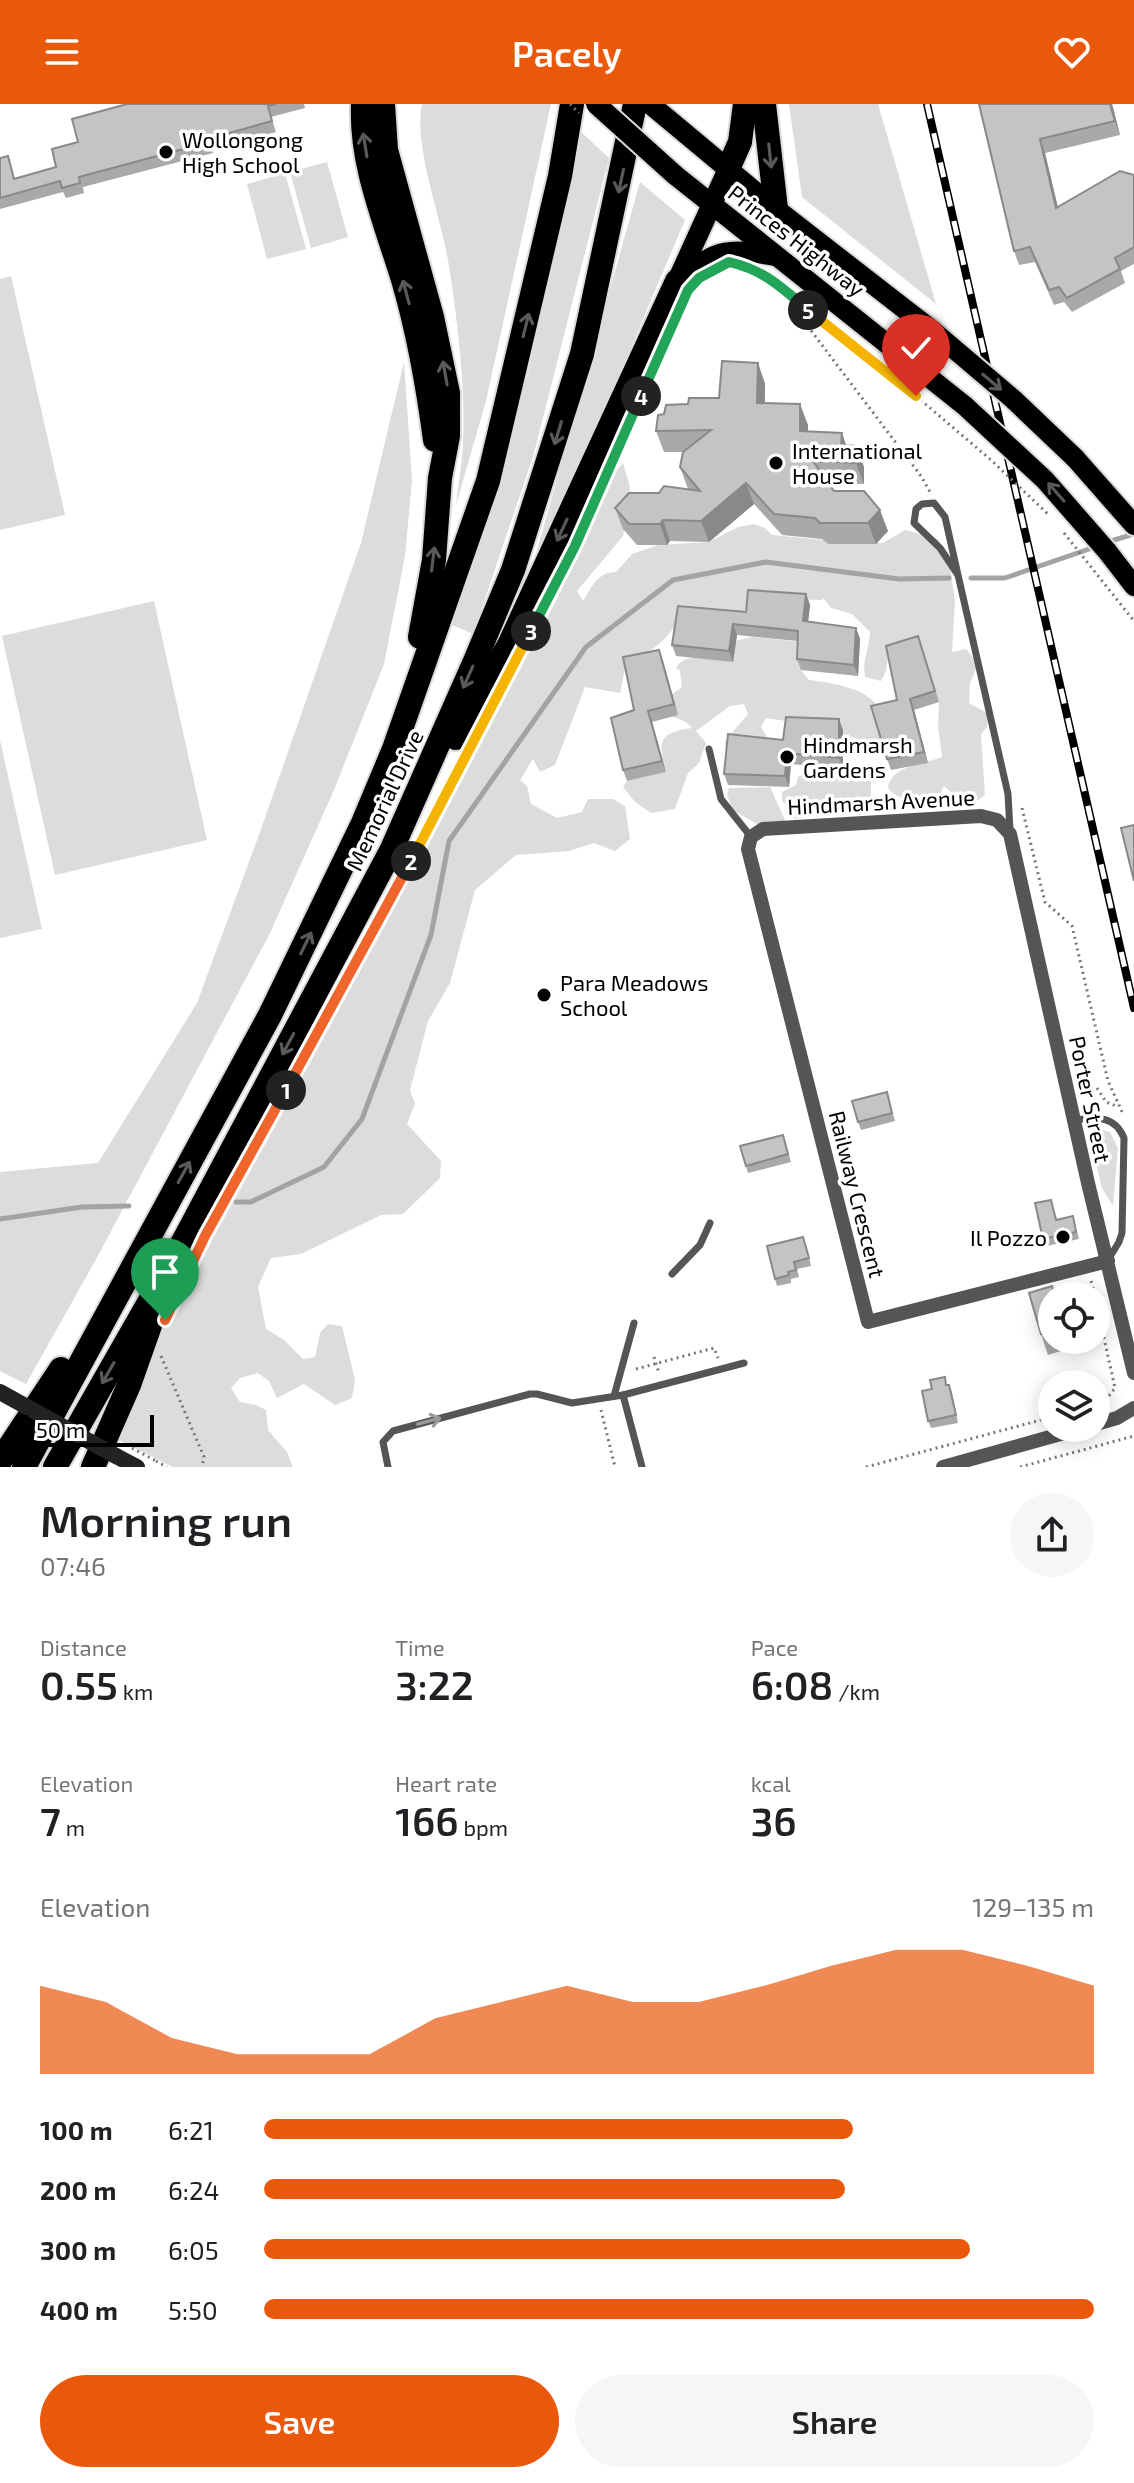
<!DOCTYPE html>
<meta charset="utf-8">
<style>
:root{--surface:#fff;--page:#f6f6f6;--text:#202124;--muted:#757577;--accent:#ea580c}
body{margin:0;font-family:"Exo 2",sans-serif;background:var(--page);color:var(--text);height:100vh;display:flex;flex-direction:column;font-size:30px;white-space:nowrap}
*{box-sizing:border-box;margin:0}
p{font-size:26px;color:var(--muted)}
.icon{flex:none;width:44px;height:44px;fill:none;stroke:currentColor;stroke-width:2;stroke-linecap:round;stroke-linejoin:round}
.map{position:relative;height:1363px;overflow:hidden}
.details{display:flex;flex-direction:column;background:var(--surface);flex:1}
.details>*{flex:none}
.tools{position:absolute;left:1038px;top:1178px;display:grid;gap:16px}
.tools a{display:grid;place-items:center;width:72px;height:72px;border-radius:50%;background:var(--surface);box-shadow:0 4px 20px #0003;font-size:40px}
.scale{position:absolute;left:24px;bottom:20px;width:130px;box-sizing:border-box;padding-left:8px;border:4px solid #000;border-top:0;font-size:22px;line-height:28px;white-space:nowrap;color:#000;-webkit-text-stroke:6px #fff;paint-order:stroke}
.pin{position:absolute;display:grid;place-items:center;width:68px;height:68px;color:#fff;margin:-82px -34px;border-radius:50% 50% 50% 0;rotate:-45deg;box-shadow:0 0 8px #0007}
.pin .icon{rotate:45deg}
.km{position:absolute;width:40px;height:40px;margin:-20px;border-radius:50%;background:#222;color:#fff;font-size:22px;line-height:40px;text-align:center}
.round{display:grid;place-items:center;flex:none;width:84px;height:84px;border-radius:42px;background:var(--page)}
.summary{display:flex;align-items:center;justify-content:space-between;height:136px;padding:0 40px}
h1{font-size:44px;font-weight:600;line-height:60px}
.stats{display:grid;grid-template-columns:repeat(3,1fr);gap:12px;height:136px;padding:8px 40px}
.stats div{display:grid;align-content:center}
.stats b{font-size:40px;font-weight:600}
.stats small{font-size:22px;font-weight:400}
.stats p{font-size:22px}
.chart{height:224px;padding:16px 40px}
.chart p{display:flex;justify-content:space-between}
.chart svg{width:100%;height:144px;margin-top:8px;fill:var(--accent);opacity:.7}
.primary-button{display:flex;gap:16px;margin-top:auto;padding:16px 40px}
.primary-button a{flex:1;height:92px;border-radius:48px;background:var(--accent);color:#fff;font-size:32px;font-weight:600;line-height:92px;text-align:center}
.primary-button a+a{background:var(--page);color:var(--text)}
ul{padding:0 40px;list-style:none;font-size:26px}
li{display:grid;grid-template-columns:128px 96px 1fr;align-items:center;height:60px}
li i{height:20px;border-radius:10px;background:var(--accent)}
header{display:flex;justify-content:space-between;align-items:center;height:104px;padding:0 40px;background:var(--accent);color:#fff;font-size:36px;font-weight:600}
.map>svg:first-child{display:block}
.green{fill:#dcdcdc}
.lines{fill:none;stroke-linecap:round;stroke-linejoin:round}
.stream{stroke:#a3a3a3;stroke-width:5}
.primary-casing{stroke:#dbdbdb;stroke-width:24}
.motorway-casing{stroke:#dbdbdb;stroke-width:28}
.path{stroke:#777;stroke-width:3;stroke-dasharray:2 4;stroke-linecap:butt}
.service{stroke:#555;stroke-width:7}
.minor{stroke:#555;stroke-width:14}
.secondary{stroke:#222;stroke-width:16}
.primary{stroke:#000;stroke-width:20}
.motorway{stroke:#000;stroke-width:24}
.rail-casing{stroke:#000;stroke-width:8}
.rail{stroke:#fff;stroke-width:5;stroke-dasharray:15;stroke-linecap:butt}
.primary-bridge-casing{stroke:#dbdbdb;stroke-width:24;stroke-linecap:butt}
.path-bridge{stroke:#777;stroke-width:3;stroke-dasharray:2 4;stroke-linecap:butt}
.secondary-bridge{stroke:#222;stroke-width:16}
.primary-bridge{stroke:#000;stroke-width:20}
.wall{fill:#a9a9a9}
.shaded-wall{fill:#898989}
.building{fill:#c4c4c4;stroke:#898989;stroke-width:2}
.oneway{stroke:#595959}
.oneway2{stroke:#999}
.split-1-casing{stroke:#fff;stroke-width:16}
.split-2-casing{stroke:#fff;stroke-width:16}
.split-3-casing{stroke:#fff;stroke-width:16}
.split-4-casing{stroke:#fff;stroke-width:16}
.split-5-casing{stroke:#fff;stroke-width:16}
.split-6-casing{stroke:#fff;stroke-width:16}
.split-1{stroke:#f0652b;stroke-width:10}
.split-2{stroke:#f0652b;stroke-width:10}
.split-3{stroke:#f5b400;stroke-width:10}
.split-4{stroke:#22a559;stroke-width:10}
.split-5{stroke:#22a559;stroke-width:10}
.split-6{stroke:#f5b400;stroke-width:10}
.poi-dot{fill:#000;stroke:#fff;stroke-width:3}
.labels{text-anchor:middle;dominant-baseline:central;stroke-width:7;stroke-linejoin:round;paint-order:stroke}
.poi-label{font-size:22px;fill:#000;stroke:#fff;text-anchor:start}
.street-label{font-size:22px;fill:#000;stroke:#fff}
</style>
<header><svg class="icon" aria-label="menu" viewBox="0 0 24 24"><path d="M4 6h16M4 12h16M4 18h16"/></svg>Pacely<svg class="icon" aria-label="heart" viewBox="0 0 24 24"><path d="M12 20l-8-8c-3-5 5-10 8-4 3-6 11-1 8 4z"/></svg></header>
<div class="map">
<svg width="1134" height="1363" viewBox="0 0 1134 1363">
<rect width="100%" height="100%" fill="#fff"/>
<!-- green -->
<g class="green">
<path d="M422 0H551L486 297 456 401C458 381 462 361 463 340 466 286 457 211 448 156 441 114 413 40 422 0Z"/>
<path d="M789 0H878L936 200 802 93Z"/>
<path d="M579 26 609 54 533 353 473 530 450 520 528 270Z"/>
<path d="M327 58 348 133 311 144 290 68Z"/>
<path d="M285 69 306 145 267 155 247 80Z"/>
<path d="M640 78 685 116 522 500Z"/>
<path d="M11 172 65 411 0 426V175Z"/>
<path d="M404 258 412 376 405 452 384 560 334 686 270 829 94 1159 26 1280 0 1267V1068L98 1059 197 899 260 728 361 439Z"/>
<path d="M623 359 630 383 623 432 577 487 583 497C593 482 596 469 616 468L632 450 658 441 709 438 738 423 754 420 765 424 772 431 824 436 828 440 883 439 905 426 938 435 950 463 955 496 952 548 966 545 978 560 970 579 969 599 989 610 987 623 981 630 985 691 973 700 957 693 944 682 937 696C919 699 901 699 888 684 890 662 925 660 942 653L938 623 939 598 914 539 899 537 889 547 886 567 881 577 865 573C862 554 869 547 870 528L852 510 831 504 823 494 822 496 753 494 739 514 682 509C668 538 654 545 626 560L620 589 585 583 555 661 540 668 533 655 520 676 527 682 531 700 557 714 582 708 588 695H613L625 702 630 735 615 747 594 739 569 747 516 751 475 786 450 879 428 917 410 986 415 1000 407 1020 441 1057 440 1074 403 1110 381 1111 301 1150 271 1154 258 1183 266 1225 284 1236 303 1255 315 1253 320 1229 328 1220 342 1222 355 1276 352 1294 335 1301 304 1280 277 1294 269 1277 258 1269 240 1274 231 1284 240 1298 256 1301 266 1306 268 1326 287 1348 293 1363H173L112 1333 203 1138 205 1139 283 990 389 808 558 493 559 478 606 378Z"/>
<path d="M154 497 207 736 55 771 2 532Z"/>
<path d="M752 533 802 538 801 566 809 576C832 579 873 584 882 610 884 617 882 628 882 636H859L843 630V626L766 614 761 623 770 638 732 647 726 645 725 637 748 610 744 600 730 602 696 627 706 639 699 659 688 669 675 705 651 709 635 698 623 683 627 677 666 668C658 637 658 629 692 624L686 618 671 612 678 610 672 590 682 583 680 567 676 564C685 546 716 556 733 558L736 537Z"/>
<path d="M0 636 42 825 0 834Z"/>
<path d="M857 661 871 673V705L838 706 795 715 782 696V688L796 681 798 673 811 666Z"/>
<path d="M770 683 785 716 772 729 733 706 727 691 729 684Z"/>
<path d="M1097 1024 1110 1028 1118 1044 1113 1102 1102 1084 1089 1031Z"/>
</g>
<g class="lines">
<!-- stream -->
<g class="stream">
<path d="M1108 438 1134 430"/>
<path d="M971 474H1005L1095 443"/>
<path d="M236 1098H251L324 1063 362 1015 431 831 449 737 586 543 673 476 766 458 899 475 949 474"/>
<path d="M0 1115 82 1103 129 1102"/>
</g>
<defs>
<g id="primary">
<path d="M650 0 776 105 933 227"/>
<path d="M675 71 965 302"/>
<path d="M680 175C718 144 728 144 775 152"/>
<path d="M677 177 728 65"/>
<path d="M1075 354 1134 421"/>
<path d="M1107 447 1134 482"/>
</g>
<g id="motorway">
<path d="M363 0C360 61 387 122 404 179 419 231 428 283 435 336"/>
<path d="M383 0 386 46 432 213 448 289V332L440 374 434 456 420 533"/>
<path d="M764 0 776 105"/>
<path d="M728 65 740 38 745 0"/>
<path d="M456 634 509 541 677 177"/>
<path d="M0 1357 61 1265"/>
<path d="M24 1363 270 911 363 719 394 645 488 377 560 72 572 0"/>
<path d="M55 1363 175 1153 391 747 475 557 513 466 582 250 635 0"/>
<path d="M93 1363 129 1281 153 1213"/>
</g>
</defs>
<!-- primary casing -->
<use href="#primary" class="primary-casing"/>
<!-- motorway casing -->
<use href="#motorway" class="motorway-casing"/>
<!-- path -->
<g class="path">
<path d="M766 171 772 175 921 372 930 388"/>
<path d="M775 178 916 292"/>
<path d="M1064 429 1134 517"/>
<path d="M1022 704 1045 798 1072 822 1108 977 1123 1010"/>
<path d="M382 812 465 653"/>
<path d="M1097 984 1106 998 1116 1002"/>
<path d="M1091 1177 1095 1192"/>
<path d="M1096 1198 1115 1284 1104 1298 1096 1301"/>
<path d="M161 1252 204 1353 202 1363"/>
<path d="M654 1253 659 1269"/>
<path d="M636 1265 714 1244 718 1254"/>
<path d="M601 1306 615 1363"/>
<path d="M156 1357 167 1363"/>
<path d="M866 1363 1052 1313"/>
<path d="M1020 1363 1134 1332"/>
</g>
<!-- service -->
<g class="service">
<path d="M958 471 945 413 934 399 922 400 916 405 914 419 940 444 958 471 1008 690 1010 726"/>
<path d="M709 645 721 695 751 733"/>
<path d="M1073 1016C1095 1014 1114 1010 1124 1034L1122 1129 1119 1138 1108 1156"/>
<path d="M672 1170 700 1141 710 1119"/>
<path d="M614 1292 634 1219"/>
<path d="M388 1363 383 1338 393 1327 530 1290H537L572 1299 623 1291"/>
<path d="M642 1363 623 1291 744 1259"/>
</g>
<!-- minor -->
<g class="minor">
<path d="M1108 1157 868 1218 748 745 751 733 763 725 981 712 997 716 1010 730 1088 1079 1134 1269"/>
<path d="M1096 1320 1117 1314 1134 1304"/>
<path d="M943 1363 1082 1324"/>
</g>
<!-- secondary -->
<path class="secondary" d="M116 1352 137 1363"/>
<!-- primary -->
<use href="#primary" class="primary"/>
<!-- motorway -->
<use href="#motorway" class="motorway"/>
<defs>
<path id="rail" d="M927 0 1134 904"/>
</defs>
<!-- rail casing -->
<use href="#rail" class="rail-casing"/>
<!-- rail -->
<use href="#rail" class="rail"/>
<defs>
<g id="primary-bridge">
<path d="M596 0 675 71"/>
<path d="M933 227 1013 295 1075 354"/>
<path d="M965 302 1045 376 1107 447"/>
</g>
</defs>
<!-- primary-bridge casing -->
<use href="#primary-bridge" class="primary-bridge-casing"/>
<!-- path-bridge -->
<g class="path-bridge">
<path d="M570 0 579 9"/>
<path d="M916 292 991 356 1050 412"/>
<path d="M132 1344 156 1357"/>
</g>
<!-- secondary-bridge -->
<path class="secondary-bridge" d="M0 1288 116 1352"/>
<!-- primary-bridge -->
<use href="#primary-bridge" class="primary-bridge"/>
</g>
<!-- wall -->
<g class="wall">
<path d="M127 0H304L305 4 271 13 276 28 212 46 213 49 83 83 84 89 66 94 63 88 0 105V54L11 63 15 75 56 63 78 38Z"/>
<path d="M979 0H1112L1120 31 1045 49 1058 103 1134 71V160L1121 167 1125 179 1072 208 1064 198 1054 201 1035 158 1019 161 1014 147Z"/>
<path d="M758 259 765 280V300L808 321V327L842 329 846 341 864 363V380L828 379 834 387 888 427 876 440H828L822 435 782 431 754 400 709 438 670 437 667 441H637L623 425 615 404 659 389 688 385 680 363 684 348H664L656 327 664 310 719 294Z"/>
<path d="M806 490 810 501 808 517 856 524 860 535 858 572 801 566 797 555V537L737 531 733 558 676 552 672 541 746 508Z"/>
<path d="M922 543 939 598 914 606 928 659 891 666 887 655 897 596Z"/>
<path d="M659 546 678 611 652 618 666 668 627 677 623 666 634 606Z"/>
<path d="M843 626V665L791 660 789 683 728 681 724 670 783 636Z"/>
<path d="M889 995 895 1017 861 1026 858 1018Z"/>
<path d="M785 1038 791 1058 748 1069 746 1062Z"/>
<path d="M1051 1096 1057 1116 1073 1112 1079 1135 1046 1142 1043 1135Z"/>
<path d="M806 1140 811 1162 797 1165 799 1173 791 1175V1179L777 1182 775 1175Z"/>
<path d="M1052 1192V1236H1058L1061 1247 1048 1251 1041 1230Z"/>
<path d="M948 1281H949L952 1288 958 1319 931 1324 928 1317Z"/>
</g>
<!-- shaded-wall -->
<g class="shaded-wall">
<path d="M1110 0H1112L1120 31 1115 17Z"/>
<path d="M1040 35 1045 49 1061 118 1056 104Z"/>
<path d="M758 259 765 280 764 320 757 299Z"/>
<path d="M800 300 808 321V348L800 327Z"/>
<path d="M842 329 849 350 841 341Z"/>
<path d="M857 342 864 363V380L856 359Z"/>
<path d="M746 379 754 400 709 438 701 417Z"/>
<path d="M880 406 888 427 876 440 868 419Z"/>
<path d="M663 416 670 437 667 441 660 420Z"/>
<path d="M806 490 810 501 807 528 803 517Z"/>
<path d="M733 520 737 531 733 558 729 547Z"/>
<path d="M856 524 860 535 858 572 854 561Z"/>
<path d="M659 546 663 557 678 611 674 600Z"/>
<path d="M910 595 914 606 928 659 924 648Z"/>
<path d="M648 607 652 618 666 668 662 657Z"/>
<path d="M839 615 843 626V665L839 654Z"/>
<path d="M787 649 791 660 789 683 785 672Z"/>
</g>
<!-- building -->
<g class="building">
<path d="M127 0H276L268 2 272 17 208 35 209 38 79 73 80 79 62 84 60 77 0 94V54L8 52 14 75 56 63 52 45 78 38 72 15Z"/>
<path d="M979 0H1110L1115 17 1040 35 1056 104 1120 67 1134 71V143L1115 154 1120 165 1067 194 1059 183 1049 186 1030 143 1014 147Z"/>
<path d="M722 257 758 259 757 299 800 300V327L842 329 841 341 857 342 856 359 813 357 834 387H864L880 406 868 419H820L815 414 774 410 746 379 701 417 663 416 660 420H629L615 404 629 389H659L664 382 700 387 680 363 683 348 711 326 656 327 658 311 664 310 666 301 688 300 689 294H719Z"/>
<path d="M748 486 806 490 803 517 856 524 854 561 797 555 798 527 733 520 729 547 672 541 678 502 746 508Z"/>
<path d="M918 532 935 587 910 595 924 648 887 655 871 602 897 596 886 542Z"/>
<path d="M659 546 674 600 648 607 662 657 623 666 611 614 634 606 623 553Z"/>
<path d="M786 613 839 615V654L787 649 785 672 724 670 728 630 783 636Z"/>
<path d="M1134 721V777L1121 724Z"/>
<path d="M887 988 892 1009 858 1018 852 997Z"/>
<path d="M783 1031 788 1050 746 1062 740 1042Z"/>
<path d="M1051 1096 1056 1116 1073 1112 1076 1128 1043 1135 1035 1099Z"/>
<path d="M803 1133 809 1154 794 1158 796 1166 788 1168 789 1171 775 1175 767 1142Z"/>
<path d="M1052 1182 1053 1186 1069 1182 1071 1192H1052V1213L1050 1214 1052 1227 1041 1230 1029 1189Z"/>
<path d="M945 1273 946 1281H949L956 1311 928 1317 922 1287 932 1285 930 1276Z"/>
</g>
<!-- one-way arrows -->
<defs><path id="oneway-shaft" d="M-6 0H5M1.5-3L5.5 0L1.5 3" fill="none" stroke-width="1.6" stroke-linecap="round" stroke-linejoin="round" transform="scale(2)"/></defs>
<g class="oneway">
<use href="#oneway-shaft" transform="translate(365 41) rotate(-99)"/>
<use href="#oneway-shaft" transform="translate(770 52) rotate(84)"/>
<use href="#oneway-shaft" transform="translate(621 77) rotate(102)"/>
<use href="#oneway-shaft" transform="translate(406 188) rotate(-105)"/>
<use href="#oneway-shaft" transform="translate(526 221) rotate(-76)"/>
<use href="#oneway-shaft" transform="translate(445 269) rotate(-100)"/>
<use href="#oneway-shaft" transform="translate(992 278) rotate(40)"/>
<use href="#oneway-shaft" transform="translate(558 329) rotate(107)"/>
<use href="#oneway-shaft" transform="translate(1056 388) rotate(-131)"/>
<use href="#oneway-shaft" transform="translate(562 426) rotate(115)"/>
<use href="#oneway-shaft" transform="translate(433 455) rotate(-83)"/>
<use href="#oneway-shaft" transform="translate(468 573) rotate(114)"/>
<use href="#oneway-shaft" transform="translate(306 839) rotate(-64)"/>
<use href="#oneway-shaft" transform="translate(288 940) rotate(118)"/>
<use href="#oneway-shaft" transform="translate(184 1068) rotate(-61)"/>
<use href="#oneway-shaft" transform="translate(108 1269) rotate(120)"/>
</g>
<use class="oneway2" href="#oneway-shaft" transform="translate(429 1317) rotate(-15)"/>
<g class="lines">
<defs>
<path id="split-1" d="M165 1216 205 1132 286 986"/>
<path id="split-2" d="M286 986 411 757"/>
<path id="split-3" d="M411 757 531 527"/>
<path id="split-4" d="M531 527 575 442 641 292"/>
<path id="split-5" d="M641 292 688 186 699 174 729 158C764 166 781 183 808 206"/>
<path id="split-6" d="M808 206 916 292"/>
</defs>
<!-- split-1 casing -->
<use href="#split-1" class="split-1-casing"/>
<!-- split-2 casing -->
<use href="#split-2" class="split-2-casing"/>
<!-- split-3 casing -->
<use href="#split-3" class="split-3-casing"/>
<!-- split-4 casing -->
<use href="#split-4" class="split-4-casing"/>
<!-- split-5 casing -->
<use href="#split-5" class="split-5-casing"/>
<!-- split-6 casing -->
<use href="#split-6" class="split-6-casing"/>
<!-- split-1 -->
<use href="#split-1" class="split-1"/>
<!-- split-2 -->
<use href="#split-2" class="split-2"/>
<!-- split-3 -->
<use href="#split-3" class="split-3"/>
<!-- split-4 -->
<use href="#split-4" class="split-4"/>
<!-- split-5 -->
<use href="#split-5" class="split-5"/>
<!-- split-6 -->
<use href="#split-6" class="split-6"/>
</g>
<!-- markers -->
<g class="poi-dot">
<circle cx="166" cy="48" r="8"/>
<circle cx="776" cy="359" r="8"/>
<circle cx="787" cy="653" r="8"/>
<circle cx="544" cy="891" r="8"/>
<circle cx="1063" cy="1133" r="8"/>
</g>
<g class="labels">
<!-- poi labels -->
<g class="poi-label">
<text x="182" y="35">Wollongong<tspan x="182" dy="25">High School</tspan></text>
<text x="792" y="346">International<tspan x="792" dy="25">House</tspan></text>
<text x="803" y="640">Hindmarsh<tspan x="803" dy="25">Gardens</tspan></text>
<text x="560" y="878">Para Meadows<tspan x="560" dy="25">School</tspan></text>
<text x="1047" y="1133" text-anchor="end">Il Pozzo</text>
</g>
<!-- street labels -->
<g class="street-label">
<text transform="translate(797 136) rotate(38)">Princes Highway</text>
<text transform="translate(384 696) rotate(-65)">Memorial Drive</text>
<text transform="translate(881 697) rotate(-3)">Hindmarsh Avenue</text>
<text transform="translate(1091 995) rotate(78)">Porter Street</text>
<text transform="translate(858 1090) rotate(76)">Railway Crescent</text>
</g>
</g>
</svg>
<div class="tools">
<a><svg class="icon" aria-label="locate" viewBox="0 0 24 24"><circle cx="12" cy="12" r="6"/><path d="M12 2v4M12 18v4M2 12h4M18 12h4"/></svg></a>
<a><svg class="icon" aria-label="layers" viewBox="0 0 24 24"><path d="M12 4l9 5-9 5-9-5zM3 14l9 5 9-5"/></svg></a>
</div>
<div class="scale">50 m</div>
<div class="pin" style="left:165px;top:1216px;background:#1e9e55"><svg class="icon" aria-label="arrive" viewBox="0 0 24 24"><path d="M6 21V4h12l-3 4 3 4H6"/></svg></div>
<div class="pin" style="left:916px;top:292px;background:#d93025"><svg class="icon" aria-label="check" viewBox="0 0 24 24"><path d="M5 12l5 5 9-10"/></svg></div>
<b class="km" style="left:286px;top:986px">1</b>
<b class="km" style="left:411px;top:757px">2</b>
<b class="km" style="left:531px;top:527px">3</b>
<b class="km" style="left:641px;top:292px">4</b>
<b class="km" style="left:808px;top:206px">5</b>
</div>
<section class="details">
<div class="summary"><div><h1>Morning run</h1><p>07:46</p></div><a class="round"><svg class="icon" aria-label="share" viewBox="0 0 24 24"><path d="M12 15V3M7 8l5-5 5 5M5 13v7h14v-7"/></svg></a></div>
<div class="stats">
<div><p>Distance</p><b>0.55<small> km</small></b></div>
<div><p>Time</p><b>3:22</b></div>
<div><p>Pace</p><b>6:08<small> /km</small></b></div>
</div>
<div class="stats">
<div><p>Elevation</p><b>7<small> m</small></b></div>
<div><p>Heart rate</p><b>166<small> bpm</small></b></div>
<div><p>kcal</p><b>36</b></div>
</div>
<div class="chart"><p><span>Elevation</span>129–135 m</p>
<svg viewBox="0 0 160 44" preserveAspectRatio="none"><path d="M0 44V17L10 22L20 33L30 38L40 38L50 38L60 27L70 22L80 17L90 22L100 22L110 17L120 11L130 6L140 6L150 11L160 17V44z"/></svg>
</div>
<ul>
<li><b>100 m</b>6:21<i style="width:71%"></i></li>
<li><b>200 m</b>6:24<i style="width:70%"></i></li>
<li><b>300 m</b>6:05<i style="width:85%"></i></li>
<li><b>400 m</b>5:50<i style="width:100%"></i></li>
</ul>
<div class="primary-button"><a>Save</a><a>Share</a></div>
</section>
